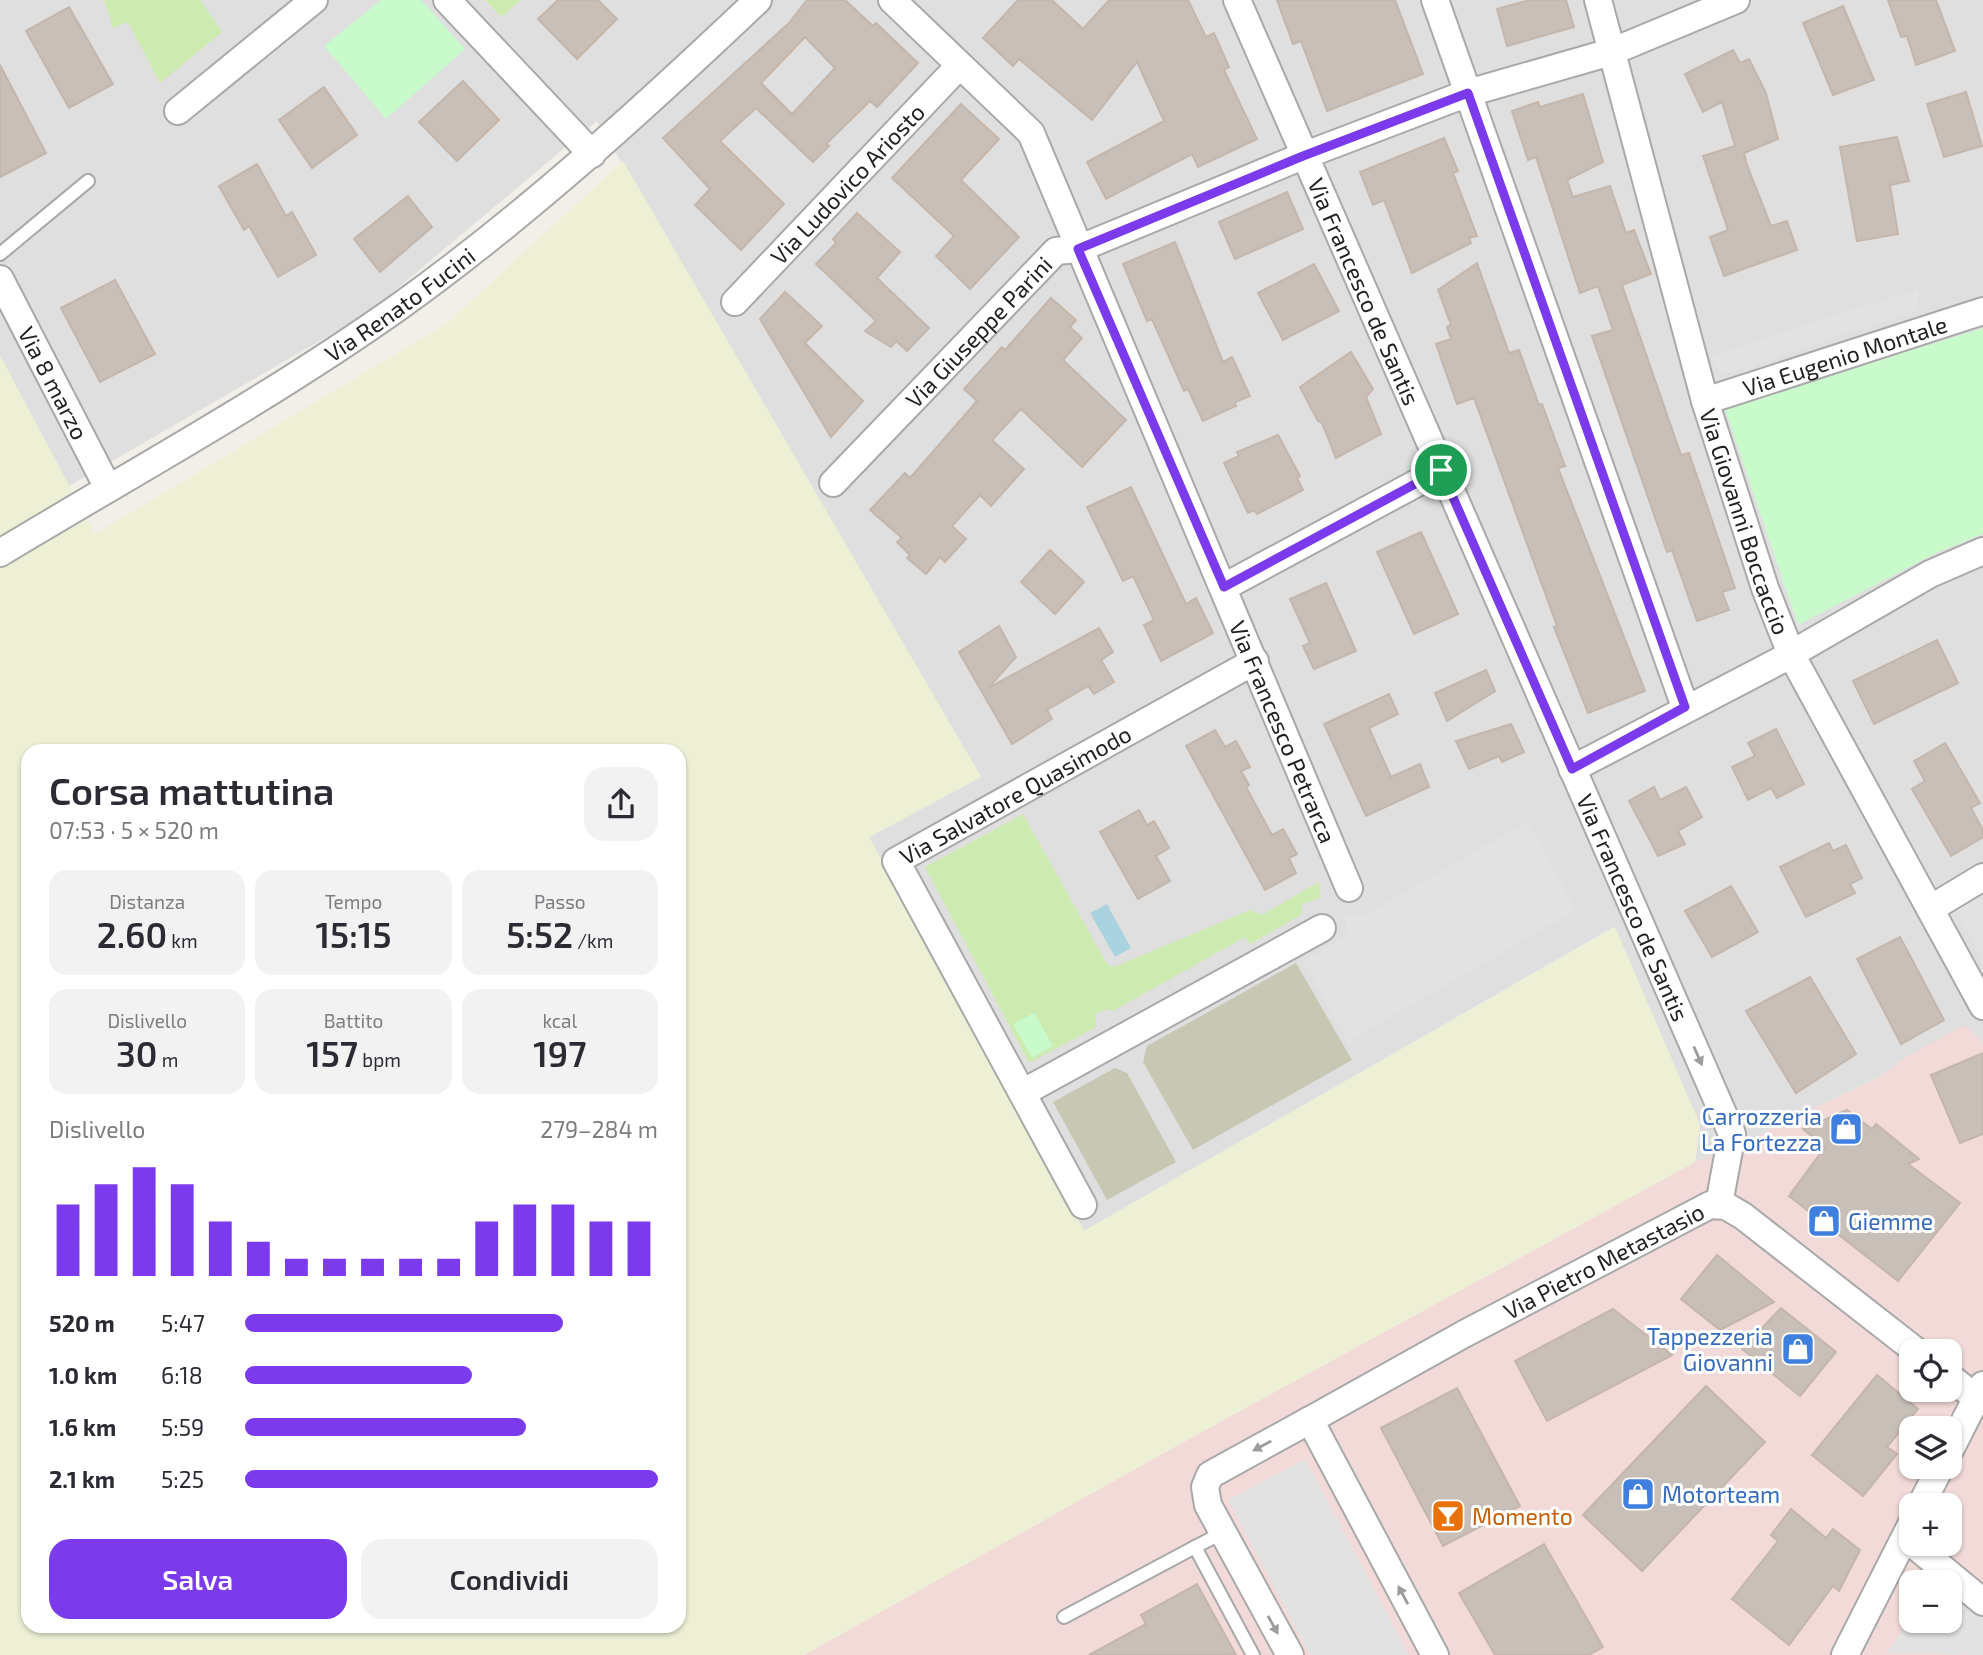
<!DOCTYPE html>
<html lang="it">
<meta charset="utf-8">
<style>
:root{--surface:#fff;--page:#f2f2f3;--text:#2b2b33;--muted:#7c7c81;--accent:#7c3aed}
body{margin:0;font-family:"Exo 2",sans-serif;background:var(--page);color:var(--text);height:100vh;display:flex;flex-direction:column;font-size:26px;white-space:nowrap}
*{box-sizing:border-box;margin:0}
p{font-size:23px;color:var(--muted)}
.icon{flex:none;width:38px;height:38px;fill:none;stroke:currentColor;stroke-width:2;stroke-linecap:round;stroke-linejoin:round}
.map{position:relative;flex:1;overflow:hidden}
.details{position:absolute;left:21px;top:744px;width:665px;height:889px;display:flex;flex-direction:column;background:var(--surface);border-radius:21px;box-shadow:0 2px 5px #0004}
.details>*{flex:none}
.controls{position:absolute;left:1899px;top:1339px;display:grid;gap:14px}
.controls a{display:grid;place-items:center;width:63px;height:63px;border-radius:14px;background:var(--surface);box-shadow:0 2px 5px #0004;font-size:35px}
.pin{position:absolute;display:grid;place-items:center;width:60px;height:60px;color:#fff;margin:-30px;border:4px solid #fff;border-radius:50%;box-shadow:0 2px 7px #0007}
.round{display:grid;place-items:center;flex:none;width:74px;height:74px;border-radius:21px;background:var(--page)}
.head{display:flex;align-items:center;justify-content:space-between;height:119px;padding:0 28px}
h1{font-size:38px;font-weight:600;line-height:52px}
.stats{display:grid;grid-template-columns:repeat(3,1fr);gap:10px;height:119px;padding:7px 28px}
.stats div{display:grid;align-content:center;border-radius:18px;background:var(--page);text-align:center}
.stats b{font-size:35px;font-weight:600}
.stats small{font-size:19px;font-weight:400}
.stats p{font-size:19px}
.chart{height:196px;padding:14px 28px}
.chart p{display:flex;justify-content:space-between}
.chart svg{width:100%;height:126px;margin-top:7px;stroke:var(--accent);stroke-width:6}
.primary-button{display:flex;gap:14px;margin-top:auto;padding:14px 28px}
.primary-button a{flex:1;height:80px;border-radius:21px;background:var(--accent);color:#fff;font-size:28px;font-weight:600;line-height:80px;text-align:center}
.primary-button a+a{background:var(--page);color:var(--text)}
ul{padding:0 28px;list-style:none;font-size:23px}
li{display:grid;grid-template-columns:112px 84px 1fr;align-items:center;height:52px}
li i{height:18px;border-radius:9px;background:var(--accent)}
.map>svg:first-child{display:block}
.residential{fill:#e0dfdf}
.commercial{fill:#f2dad9;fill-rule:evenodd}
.construction{fill:#c7c7b4}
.farmland{fill:#eef0d5;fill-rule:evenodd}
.grass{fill:#cdebb0}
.park{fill:#c8facc}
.parking{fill:#e2e2e2}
.water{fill:#aad3df}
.building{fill:#c7bfb8;stroke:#c4b6ab;stroke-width:2;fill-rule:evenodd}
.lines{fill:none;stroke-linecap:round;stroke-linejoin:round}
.lane-casing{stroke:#a9a9a9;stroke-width:16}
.street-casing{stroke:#a9a9a9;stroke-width:30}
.lane{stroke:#fff;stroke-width:12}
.street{stroke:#fff;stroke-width:26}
.oneway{fill:#9c9c9c}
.route-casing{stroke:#fff;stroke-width:14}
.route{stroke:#7c3aed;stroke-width:9}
.labels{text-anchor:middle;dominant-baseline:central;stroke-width:6;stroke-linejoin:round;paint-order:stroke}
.street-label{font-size:23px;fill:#222;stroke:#fff}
.shop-label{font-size:23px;fill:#366cbe;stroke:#fff;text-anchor:end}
.food-label{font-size:23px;fill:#c56008;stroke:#fff;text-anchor:start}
</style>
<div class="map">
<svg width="1983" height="1655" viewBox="0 0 1983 1655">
<rect width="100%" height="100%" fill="#f2efe9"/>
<!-- residential -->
<path class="residential" d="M0 0H1983V1043L1977 1038 1906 1057 1881 1076 1741 1144 1695 1162 1700 1125 1614 927 1084 1231 869 837 981 777 597 121 368 313 69 486 0 356Z"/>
<!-- commercial -->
<path class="commercial" d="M1964 1025 1983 1043V1655H804L1176 1446 1695 1162 1741 1144 1881 1076 1906 1057ZM1911 1351H1950V1390H1911ZM1911 1428H1950V1466H1911ZM1911 1505H1950V1544H1911ZM1911 1582H1950V1620H1911Z"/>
<!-- construction -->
<g class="construction">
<path d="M1296 963 1352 1060 1193 1150 1143 1062 1147 1046Z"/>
<path d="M1115 1068 1127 1073 1176 1162 1107 1200 1053 1102Z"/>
</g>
<!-- farmland -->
<path class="farmland" d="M623 161 981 777 869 837 1084 1231 1615 927 1700 1125 1695 1162 1176 1446 804 1655H0V356L95 534 446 324ZM28 751H679V1626H28Z"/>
<!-- grass -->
<g class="grass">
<path d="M104 0H200L222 32 160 83 128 22 113 28Z"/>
<path d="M485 0H521L501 17Z"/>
<path d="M1023 814 1107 964 1114 967 1250 910 1262 915 1319 882 1321 898 1302 904 1301 915 1250 944 1245 937 1113 1011 1107 1009 1096 1014V1027L1029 1063 925 867Z"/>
</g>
<!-- park -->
<g class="park">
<path d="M381 0H421L465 49 386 119 324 46Z"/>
<path d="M1983 328V534L1936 553 1798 625 1725 409Z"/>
<path d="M1034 1013 1053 1046 1032 1058 1013 1024Z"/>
</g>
<!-- parking -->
<g class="parking">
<path d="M1918 289V310L1723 375 1710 356Z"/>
<path d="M1528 821 1576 910 1348 1042 1303 961 1348 935 1344 916 1368 913Z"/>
<path d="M1983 892V960L1955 908Z"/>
<path d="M1305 1459 1409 1655H1310L1228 1500Z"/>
<path d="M1950 1592 1983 1619V1655L1887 1653 1911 1616V1620H1950Z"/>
</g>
<!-- water -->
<path class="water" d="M1107 904 1131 948 1115 957 1090 913Z"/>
<!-- building -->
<g class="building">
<path d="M558 0H598L617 19 577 59 538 19Z"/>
<path d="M807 0H845L873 26 876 23 918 63 877 107 870 101 826 144 829 146 813 162 756 108 720 141 784 204 741 250 695 205 710 189 663 138 789 23ZM805 37 835 68 792 114 761 83Z"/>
<path d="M1018 0H1052L1083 29 1109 0H1188L1206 37 1214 33 1229 67 1224 70 1257 139 1198 167 1192 154 1106 199 1087 162 1164 121 1137 62 1092 120 1019 59 1013 66 983 38Z"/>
<path d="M1277 0H1395L1423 74 1327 111 1301 41 1293 44Z"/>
<path d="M1530 0H1566L1574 27 1507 46 1497 9Z"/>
<path d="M1888 0H1936L1955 51 1916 65 1907 36 1901 37Z"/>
<path d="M1843 6 1874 80 1833 95 1803 23Z"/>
<path d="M69 7 113 84 69 108 26 31Z"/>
<path d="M1733 50 1740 63 1749 59 1766 93 1778 139 1744 153 1747 165 1771 226 1787 221 1797 250 1724 276 1710 237 1728 230 1703 156 1735 146 1722 102 1703 112 1685 74Z"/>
<path d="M0 65 46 153 0 177Z"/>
<path d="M463 81 499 120 457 161 419 122Z"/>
<path d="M324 87 357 135 312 168 279 120Z"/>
<path d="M1966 92 1982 146 1944 157 1927 104Z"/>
<path d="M1583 94 1603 162 1567 180 1573 197 1610 186 1626 233 1634 230 1651 274 1622 285 1681 455 1689 453 1735 588 1722 592 1729 610 1697 621 1672 550 1667 552 1592 336 1613 330 1598 286 1580 293 1536 157 1528 160 1512 111 1538 102 1540 107Z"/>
<path d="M961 104 999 139 961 180 1019 237 970 289 936 256 954 236 892 178Z"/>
<path d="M1897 137 1909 181 1890 185 1898 234 1857 241 1840 147Z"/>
<path d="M1444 138 1458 171 1453 173 1477 236 1469 238 1471 243 1412 273 1384 200 1373 205 1360 172Z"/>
<path d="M257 164 286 216 292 212 316 255 278 277 249 226 244 230 219 186Z"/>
<path d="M1287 192 1303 229 1235 259 1219 222Z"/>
<path d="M408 196 432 227 380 272 354 239Z"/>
<path d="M857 213 900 252 877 278 929 328 907 351 896 341 891 347 865 331 876 321 816 264 836 243 833 239Z"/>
<path d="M1175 242 1223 362 1232 357 1250 396 1235 402 1236 406 1203 421 1188 389 1184 391 1152 319 1147 321 1123 264Z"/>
<path d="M1477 263 1509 353 1519 350 1539 405 1542 404 1565 466 1558 468 1645 691 1588 713 1554 627 1557 626 1474 398 1457 404 1436 344 1451 339 1447 327 1451 325 1438 290Z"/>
<path d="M1314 264 1339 311 1283 340 1258 293Z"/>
<path d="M115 280 155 354 100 382 61 308Z"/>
<path d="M785 292 822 326 805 343 863 401 831 437 760 319Z"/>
<path d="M1051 298 1076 320 1070 327 1082 338 1063 360 1126 420 1082 467 1021 409 992 440 1024 469 991 506 980 495 952 526 966 539 945 562 940 557 926 574 907 558 910 555 897 542 902 538 870 510 905 473 910 478 977 401 964 389 1002 347 1005 350Z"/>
<path d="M1351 352 1373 389 1366 397 1381 434 1336 458 1322 423 1318 421 1300 387Z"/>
<path d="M1278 435 1300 476 1297 478 1303 490 1257 514 1254 510 1248 513 1224 463 1239 456 1237 452Z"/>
<path d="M1131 487 1186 604 1196 598 1213 633 1161 661 1144 625 1154 620 1133 576 1123 581 1087 507Z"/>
<path d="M1421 532 1458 614 1414 634 1377 552Z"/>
<path d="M1050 550 1084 582 1055 614 1021 582Z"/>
<path d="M1326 583 1356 651 1314 669 1303 646 1310 643 1290 599Z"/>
<path d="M999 626 1016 657 988 688 1099 628 1113 652 1101 660 1114 682 1094 694 1088 686 1047 710 1052 719 1012 744 959 652Z"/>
<path d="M1937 640 1958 683 1874 724 1853 681Z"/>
<path d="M1486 670 1495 691 1447 721 1435 693Z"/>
<path d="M1389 694 1398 714 1369 728 1391 777 1420 764 1429 787 1366 816 1324 724Z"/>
<path d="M1511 724 1524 752 1502 762 1499 756 1469 769 1456 741Z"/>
<path d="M1776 729 1804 784 1777 798 1771 788 1748 800 1732 767 1755 756 1748 743Z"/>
<path d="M1215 730 1225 747 1236 741 1250 767 1241 771 1249 785 1246 787 1272 835 1283 829 1297 854 1289 858 1296 873 1265 890 1186 746Z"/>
<path d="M1945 743 1980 803 1971 808 1983 830V837L1951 856 1912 789 1925 781 1914 761Z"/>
<path d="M1654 787 1660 800 1686 787 1702 817 1678 831 1685 844 1658 856 1629 801Z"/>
<path d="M1139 810 1147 825 1154 821 1169 848 1156 856 1170 881 1138 899 1100 832Z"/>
<path d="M1829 843 1833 851 1846 845 1862 878 1850 884 1855 893 1806 917 1780 867Z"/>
<path d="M1731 886 1758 932 1712 957 1685 911Z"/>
<path d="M1900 937 1944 1020 1901 1044 1857 959Z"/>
<path d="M1810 977 1856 1054 1796 1093 1746 1011Z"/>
<path d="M1983 1053V1134L1960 1143 1931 1075Z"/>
<path d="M1847 1110 1872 1129 1876 1124 1919 1159 1908 1164 1960 1203 1898 1281 1789 1196 1825 1147 1803 1129Z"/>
<path d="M1717 1255 1774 1302 1720 1330 1681 1299Z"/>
<path d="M1781 1308 1836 1352 1800 1396 1742 1349Z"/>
<path d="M1613 1309 1672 1355 1547 1421 1515 1361Z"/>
<path d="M1877 1375 1918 1409 1887 1447 1897 1454 1863 1496 1812 1455Z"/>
<path d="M1706 1386 1765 1442 1642 1571 1583 1515Z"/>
<path d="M1457 1388 1520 1506 1443 1546 1381 1428Z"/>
<path d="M1791 1509 1826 1538 1833 1529 1860 1550 1839 1591 1833 1586 1789 1645 1732 1599 1778 1541 1771 1535Z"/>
<path d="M1544 1544 1603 1647 1589 1655H1495L1459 1593Z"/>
<path d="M1197 1584 1236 1655H1089L1146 1624 1141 1615Z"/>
</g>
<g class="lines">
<defs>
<g id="lane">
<path d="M0 254 88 181"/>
<path d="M1195 1547 1222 1533"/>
<path d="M1064 1617 1195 1547 1253 1655"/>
</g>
<g id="street">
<path d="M447 0 592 154"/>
<path id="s1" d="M892 0 1031 133 1349 888"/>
<path id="s2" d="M1237 0 1732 1134 1719 1204"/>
<path d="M1435 0 1685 707"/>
<path id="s3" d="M1598 0 1705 401 1765 588 1791 654 1983 1006"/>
<path d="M178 111 314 0"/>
<path id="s4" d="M0 279 108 488"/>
<path id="s5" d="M735 302 959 66"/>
<path id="s6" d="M1705 401 1983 311"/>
<path id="s7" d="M833 483 1056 251 1078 249 1303 156 1468 93 1611 52 1736 0"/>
<path id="s8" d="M0 553C134 472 272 397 400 306 528 214 644 108 758 0"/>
<path d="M1224 587 1441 470"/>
<path d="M1572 769 1779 661 1930 574 1983 551"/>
<path d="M1930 909 1983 877"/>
<path d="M1024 1092 1322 928"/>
<path id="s9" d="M1083 1205 896 861 1255 661"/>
<path d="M1950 1377 1976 1398"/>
<path id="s10" d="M1310 1420 1464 1334 1710 1205 1726 1206 1743 1216 1916 1351"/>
<path d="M1950 1450 1983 1385"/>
<path d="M1921 1505 1941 1466"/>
<path d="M1913 1544 1983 1602"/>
<path d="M1290 1655 1208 1505 1205 1487 1210 1475 1310 1420 1435 1655"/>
<path d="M1845 1655 1911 1525"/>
</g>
</defs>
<!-- lane casing -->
<use href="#lane" class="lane-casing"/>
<!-- street casing -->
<use href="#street" class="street-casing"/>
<!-- lane -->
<use href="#lane" class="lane"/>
<!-- street -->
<use href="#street" class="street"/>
</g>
<!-- one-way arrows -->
<defs><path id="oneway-solid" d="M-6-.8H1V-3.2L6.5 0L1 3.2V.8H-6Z" transform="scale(1.75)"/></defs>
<g class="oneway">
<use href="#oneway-solid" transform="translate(1698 1056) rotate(66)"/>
<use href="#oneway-solid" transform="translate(1262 1446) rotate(152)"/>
<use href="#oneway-solid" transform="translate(1403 1595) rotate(-118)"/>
<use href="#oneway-solid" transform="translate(1273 1625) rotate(61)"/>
</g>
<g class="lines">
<defs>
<path id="route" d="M1468 93 1685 707 1572 769 1441 470 1224 587 1078 249 1303 156Z"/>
</defs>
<!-- route casing -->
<use href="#route" class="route-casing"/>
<!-- route -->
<use href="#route" class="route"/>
</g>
<!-- icons -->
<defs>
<symbol id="shop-square" viewBox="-11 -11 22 22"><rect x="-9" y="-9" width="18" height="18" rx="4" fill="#3f7fe0" stroke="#fff"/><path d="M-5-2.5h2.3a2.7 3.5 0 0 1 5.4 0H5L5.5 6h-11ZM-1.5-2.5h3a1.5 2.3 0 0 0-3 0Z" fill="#fff"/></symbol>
<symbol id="bar-square" viewBox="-11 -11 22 22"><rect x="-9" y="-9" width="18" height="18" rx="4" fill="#e8710a" stroke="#fff"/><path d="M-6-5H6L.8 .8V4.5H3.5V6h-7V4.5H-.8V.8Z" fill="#fff"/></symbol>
</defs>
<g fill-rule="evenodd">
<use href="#shop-square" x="1827" y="1110" width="38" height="38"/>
<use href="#shop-square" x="1805" y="1202" width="38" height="38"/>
<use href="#shop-square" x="1779" y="1330" width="38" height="38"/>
<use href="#shop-square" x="1619" y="1475" width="38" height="38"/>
<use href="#bar-square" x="1429" y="1497" width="38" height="38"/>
</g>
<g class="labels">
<!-- street labels -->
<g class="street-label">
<text stroke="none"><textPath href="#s5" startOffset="163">Via Ludovico Ariosto</textPath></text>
<text stroke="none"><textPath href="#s2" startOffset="318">Via Francesco de Santis</textPath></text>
<text stroke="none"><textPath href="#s8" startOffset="471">Via Renato Fucini</textPath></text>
<text stroke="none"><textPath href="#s7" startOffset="210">Via Giuseppe Parini</textPath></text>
<text stroke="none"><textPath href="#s6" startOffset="147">Via Eugenio Montale</textPath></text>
<text stroke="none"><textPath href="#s4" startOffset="117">Via 8 marzo</textPath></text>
<text stroke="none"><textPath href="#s3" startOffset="542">Via Giovanni Boccaccio</textPath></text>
<text stroke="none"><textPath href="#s1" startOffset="842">Via Francesco Petrarca</textPath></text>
<text stroke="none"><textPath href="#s9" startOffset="528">Via Salvatore Quasimodo</textPath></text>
<text stroke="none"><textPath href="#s2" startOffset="990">Via Francesco de Santis</textPath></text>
<text stroke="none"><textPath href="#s10" startOffset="334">Via Pietro Metastasio</textPath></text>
</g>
<!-- shop labels -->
<g class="shop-label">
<text x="1822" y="1116">Carrozzeria<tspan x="1822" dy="26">La Fortezza</tspan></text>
<text x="1848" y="1221" text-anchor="start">Giemme</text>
<text x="1773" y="1336">Tappezzeria<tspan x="1773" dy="26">Giovanni</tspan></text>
<text x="1662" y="1494" text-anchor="start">Motorteam</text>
</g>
<!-- food labels -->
<g class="food-label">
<text x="1472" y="1516">Momento</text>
</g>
</g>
</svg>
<div class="controls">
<a><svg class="icon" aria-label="locate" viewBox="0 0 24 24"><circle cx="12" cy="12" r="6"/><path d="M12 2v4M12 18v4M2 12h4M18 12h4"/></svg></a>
<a><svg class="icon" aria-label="layers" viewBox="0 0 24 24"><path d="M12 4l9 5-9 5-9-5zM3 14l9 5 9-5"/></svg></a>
<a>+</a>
<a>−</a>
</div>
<div class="pin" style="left:1441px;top:470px;background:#1e9e55"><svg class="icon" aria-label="arrive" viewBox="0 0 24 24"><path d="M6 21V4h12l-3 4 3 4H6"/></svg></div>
<section class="details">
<div class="head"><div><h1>Corsa mattutina</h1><p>07:53 · 5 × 520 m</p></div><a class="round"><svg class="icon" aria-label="share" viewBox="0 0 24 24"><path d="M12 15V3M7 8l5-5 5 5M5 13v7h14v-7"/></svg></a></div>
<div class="stats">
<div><p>Distanza</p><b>2.60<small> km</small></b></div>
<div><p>Tempo</p><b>15:15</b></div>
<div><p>Passo</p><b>5:52<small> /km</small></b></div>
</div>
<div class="stats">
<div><p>Dislivello</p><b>30<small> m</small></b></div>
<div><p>Battito</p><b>157<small> bpm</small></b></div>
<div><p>kcal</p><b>197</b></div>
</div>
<div class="chart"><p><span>Dislivello</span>279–284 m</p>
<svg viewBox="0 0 160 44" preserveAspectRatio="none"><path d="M5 44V19M15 44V12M25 44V6M35 44V12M45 44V25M55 44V32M65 44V38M75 44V38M85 44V38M95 44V38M105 44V38M115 44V25M125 44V19M135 44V19M145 44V25M155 44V25"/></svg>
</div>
<ul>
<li><b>520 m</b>5:47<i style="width:77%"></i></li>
<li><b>1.0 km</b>6:18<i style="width:55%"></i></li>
<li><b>1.6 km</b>5:59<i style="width:68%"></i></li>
<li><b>2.1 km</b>5:25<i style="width:100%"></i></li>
</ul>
<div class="primary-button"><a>Salva</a><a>Condividi</a></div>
</section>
</div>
